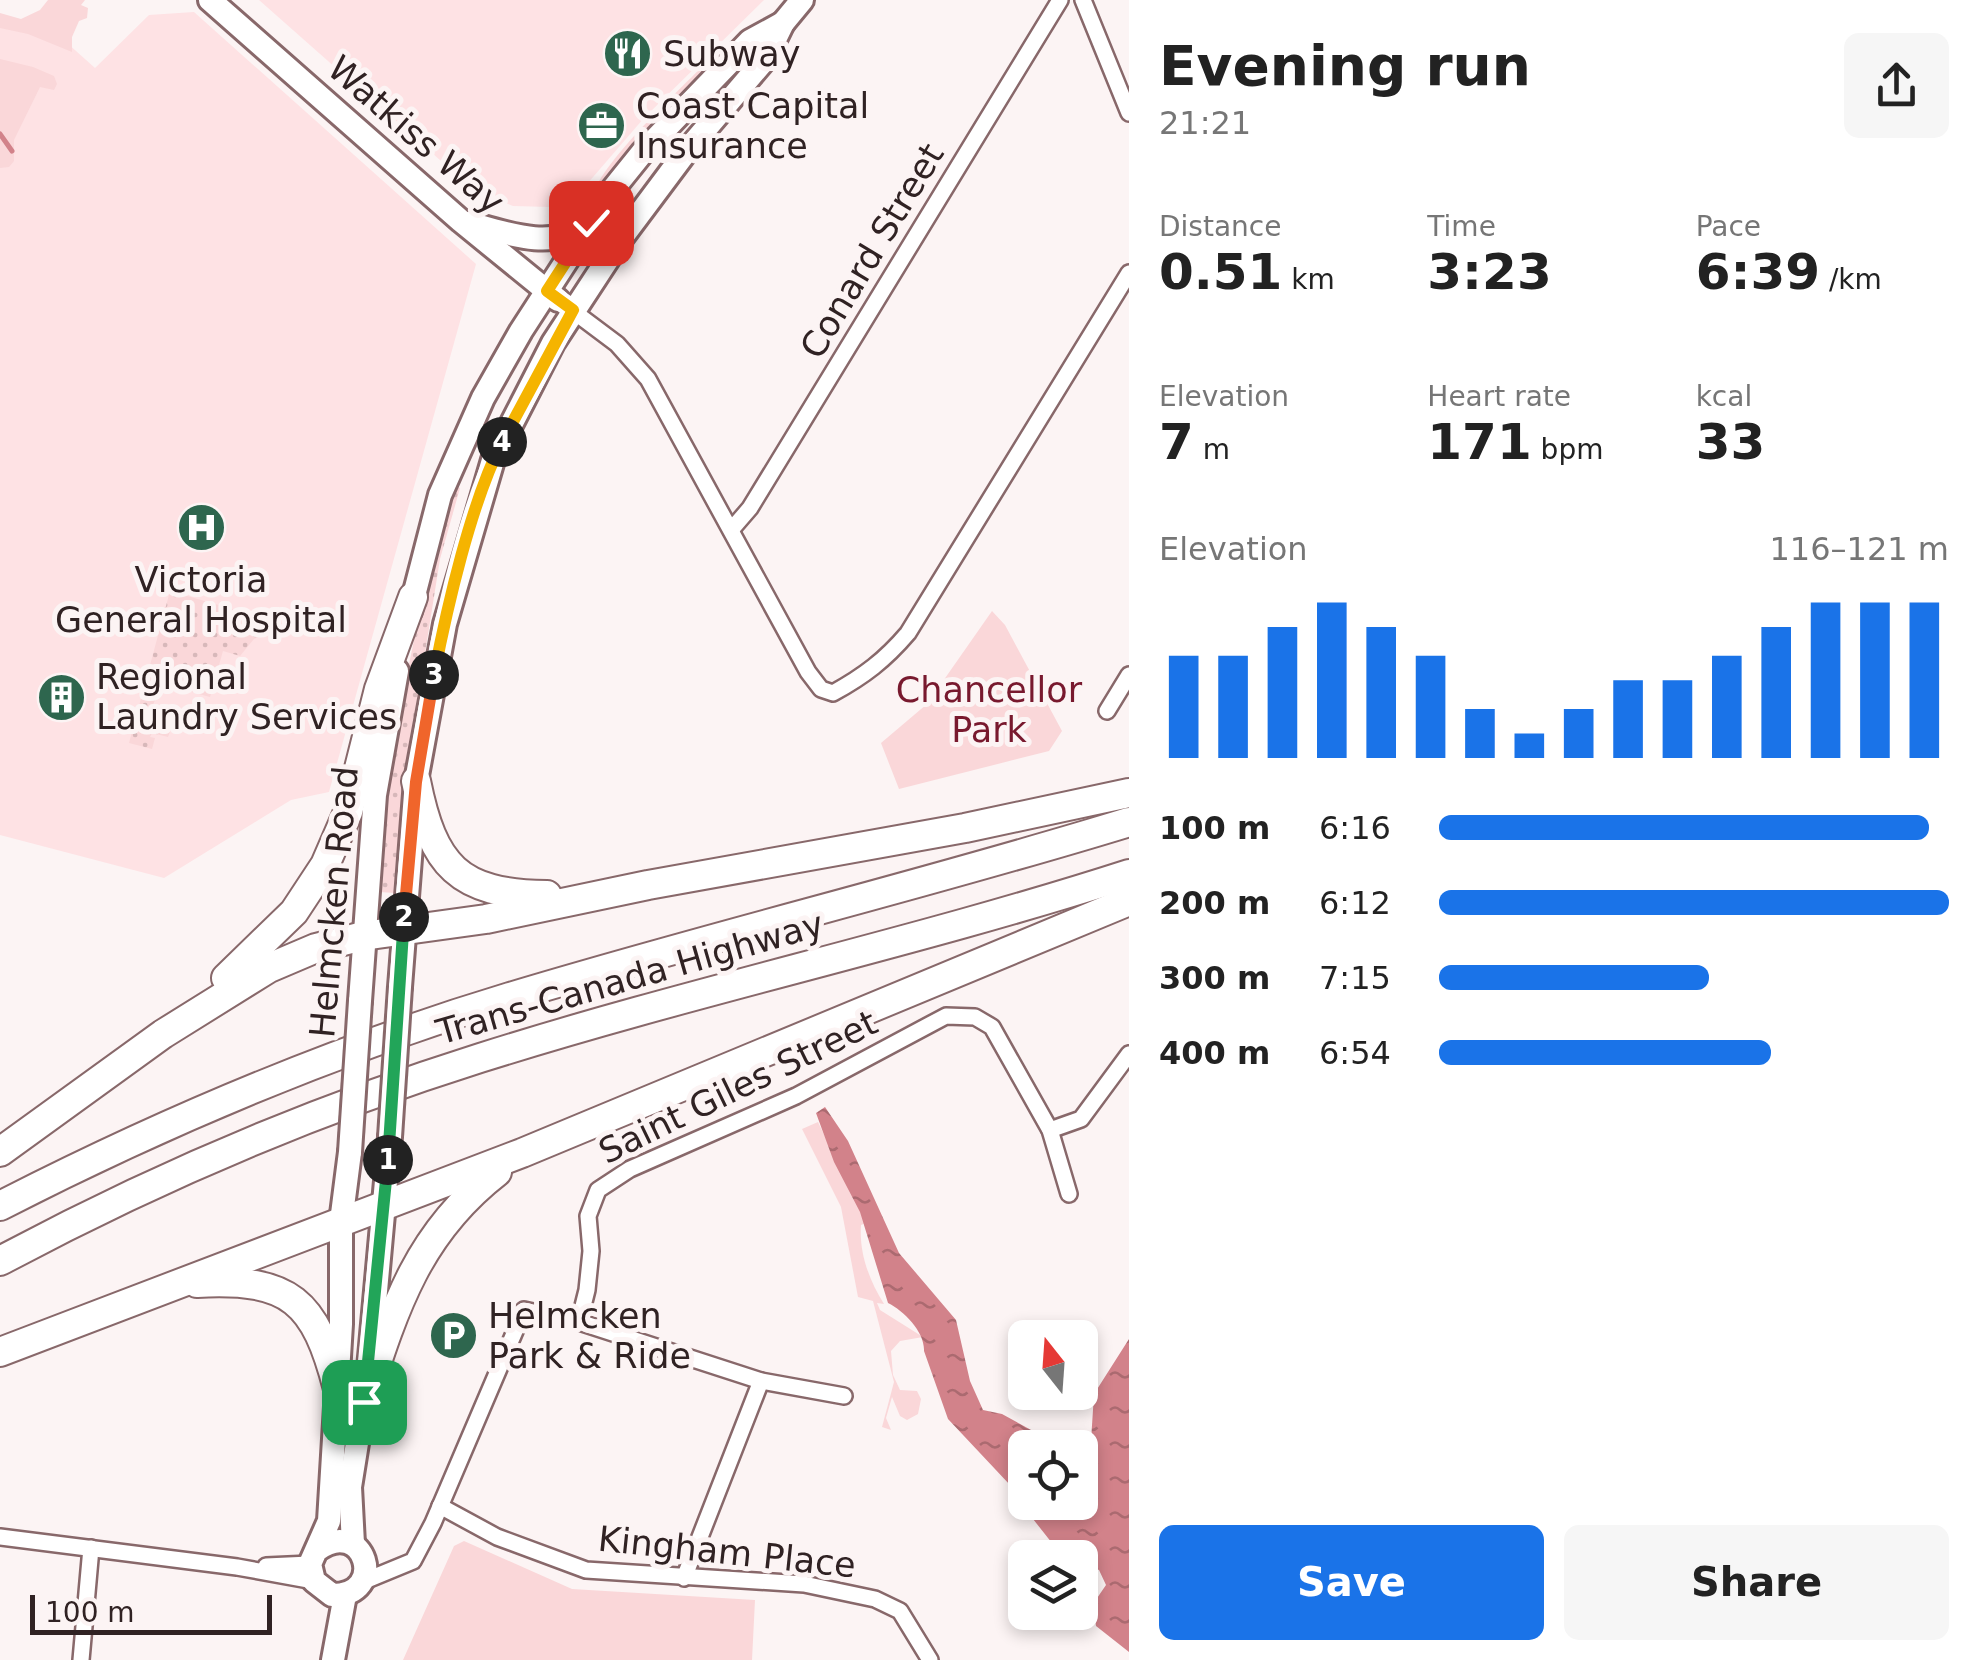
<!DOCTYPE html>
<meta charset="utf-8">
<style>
:root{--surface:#fff;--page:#f6f6f6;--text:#222;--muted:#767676;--accent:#1a73e8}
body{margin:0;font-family:"DejaVu Sans",sans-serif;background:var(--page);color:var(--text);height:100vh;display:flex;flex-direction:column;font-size:38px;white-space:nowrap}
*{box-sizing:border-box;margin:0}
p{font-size:32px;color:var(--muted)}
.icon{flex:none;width:55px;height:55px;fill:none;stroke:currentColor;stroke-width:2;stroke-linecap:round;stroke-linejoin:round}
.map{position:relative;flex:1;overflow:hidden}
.details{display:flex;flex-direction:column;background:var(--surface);width:850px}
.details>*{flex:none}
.needle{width:65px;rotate:343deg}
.fabs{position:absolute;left:1008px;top:1320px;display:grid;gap:20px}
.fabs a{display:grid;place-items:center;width:90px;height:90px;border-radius:15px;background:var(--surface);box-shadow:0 5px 15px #0003;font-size:50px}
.scale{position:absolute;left:30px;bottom:25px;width:242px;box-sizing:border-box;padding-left:10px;border:5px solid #302223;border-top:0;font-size:28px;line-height:35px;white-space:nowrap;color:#302223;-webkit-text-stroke:8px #fcf4f4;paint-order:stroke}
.pin{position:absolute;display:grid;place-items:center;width:85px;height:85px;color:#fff;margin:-42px;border-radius:20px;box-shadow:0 5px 15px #0006}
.km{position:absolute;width:50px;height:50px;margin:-25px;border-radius:50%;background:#222;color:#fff;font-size:28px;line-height:50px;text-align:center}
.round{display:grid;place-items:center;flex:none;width:105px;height:105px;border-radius:15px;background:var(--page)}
.overview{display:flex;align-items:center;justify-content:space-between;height:170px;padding:0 30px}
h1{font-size:55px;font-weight:800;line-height:75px}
.stats{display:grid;grid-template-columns:repeat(3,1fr);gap:15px;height:170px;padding:10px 30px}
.stats div{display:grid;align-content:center}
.stats b{font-size:50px;font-weight:800}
.stats small{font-size:28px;font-weight:400}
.stats p{font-size:28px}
.chart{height:280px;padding:20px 30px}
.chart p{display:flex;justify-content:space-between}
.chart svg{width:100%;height:180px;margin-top:10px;stroke:var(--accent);stroke-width:6}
.primary-button{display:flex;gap:20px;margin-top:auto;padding:20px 30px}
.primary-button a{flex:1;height:115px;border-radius:15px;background:var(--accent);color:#fff;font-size:40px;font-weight:800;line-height:115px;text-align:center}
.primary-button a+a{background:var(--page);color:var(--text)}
ul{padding:0 30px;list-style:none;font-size:32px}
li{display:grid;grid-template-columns:160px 120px 1fr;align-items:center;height:75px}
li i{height:25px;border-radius:12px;background:var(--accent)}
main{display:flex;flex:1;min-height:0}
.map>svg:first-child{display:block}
.built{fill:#fee2e4}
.green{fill:#fad7d9}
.garden{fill:url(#garden-dots)}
.water{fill:url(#water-ripples)}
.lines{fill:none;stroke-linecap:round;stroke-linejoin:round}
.stream{stroke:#d2828a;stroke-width:5}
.street-casing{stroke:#88686a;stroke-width:20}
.secondary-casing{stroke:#88686a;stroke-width:28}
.highway-casing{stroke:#88686a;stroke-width:32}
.street{stroke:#fff;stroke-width:15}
.secondary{stroke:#fff;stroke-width:22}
.highway{stroke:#fff;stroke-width:28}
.secondary-bridge-casing{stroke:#88686a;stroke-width:28;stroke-linecap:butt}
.secondary-bridge{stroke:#fff;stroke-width:22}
.split-1-casing{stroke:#fff;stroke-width:20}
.split-2-casing{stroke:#fff;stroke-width:20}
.split-3-casing{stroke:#fff;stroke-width:20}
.split-4-casing{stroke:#fff;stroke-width:20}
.split-5-casing{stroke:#fff;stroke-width:20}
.split-1{stroke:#22a559;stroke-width:12}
.split-2{stroke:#22a559;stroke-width:12}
.split-3{stroke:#f0652b;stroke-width:12}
.split-4{stroke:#f5b400;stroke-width:12}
.split-5{stroke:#f5b400;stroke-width:12}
.labels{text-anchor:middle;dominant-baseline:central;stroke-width:10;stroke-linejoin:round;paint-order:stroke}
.poi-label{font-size:35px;fill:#302223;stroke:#fcf4f4;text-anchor:start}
.street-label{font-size:35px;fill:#302223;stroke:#fcf4f4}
.park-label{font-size:35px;fill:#78192e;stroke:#fcf4f4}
</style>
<main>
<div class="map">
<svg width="1129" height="1660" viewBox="0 0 1129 1660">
<defs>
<pattern id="garden-dots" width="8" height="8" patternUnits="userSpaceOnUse" patternTransform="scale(2.5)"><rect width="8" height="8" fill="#fad7d9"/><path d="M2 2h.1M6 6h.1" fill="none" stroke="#d7b8ba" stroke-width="1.8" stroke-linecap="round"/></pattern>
<pattern id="water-ripples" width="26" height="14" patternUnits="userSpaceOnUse" patternTransform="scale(2.5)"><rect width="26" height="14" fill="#d2828a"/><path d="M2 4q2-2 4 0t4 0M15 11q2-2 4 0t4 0" fill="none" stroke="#ab6a70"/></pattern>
</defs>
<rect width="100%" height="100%" fill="#fcf4f4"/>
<!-- built -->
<g class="built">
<path d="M259 0H764L644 118 581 191 550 207 513 206 475 191Z"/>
<path d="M194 12 476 264 329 792 291 800 164 878 0 835V21L66 42 95 68 149 15Z"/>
</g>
<!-- green -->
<g class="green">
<path d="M48 0H85L81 5 88 8 87 18 79 21 72 37V52L28 34 0 28V13L21 19 40 10Z"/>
<path d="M717 52 720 54 650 126 592 197C602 160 688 82 717 52Z"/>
<path d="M0 59 33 67 54 76 57 84 54 90 40 87 14 140V161L9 167 0 168Z"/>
<path d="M992 611 1005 625 1062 731 1049 751 899 789 881 743 927 704Z"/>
<path d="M818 1122 866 1223 861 1225C859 1253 869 1280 884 1304L877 1303 880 1310 923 1337 900 1341 891 1351 893 1375 900 1390 917 1391 921 1399 918 1414 907 1420 900 1416 892 1397 886 1418 891 1430 882 1427 894 1382 873 1301 858 1297 841 1207 802 1129Z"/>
<path d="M464 1541 572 1589 755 1600 752 1660H403L454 1546Z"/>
</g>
<!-- garden -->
<g class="garden">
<path d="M455 486 460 488 440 559 409 754 395 893 379 892C388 754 413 618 455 486Z"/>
<path d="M170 591 285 624 254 639 240 656 223 651 210 697 162 684 146 721 155 724 154 728 170 732 168 737 152 733 150 737 155 738 152 749 129 743Z"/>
</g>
<!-- water -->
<g class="water">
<path d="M825 1107 848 1141 899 1253 956 1320 970 1381 983 1410 1002 1414 1062 1447 1025 1448V1501L948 1419 924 1351C925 1332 904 1311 888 1303L860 1212 834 1162 816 1113Z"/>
<path d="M1129 1339V1652L1096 1626 1093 1604 1106 1585 1099 1570 1087 1566 1080 1577V1558L1063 1557 1033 1519 1026 1503 1080 1502V1450L1091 1441 1094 1394Z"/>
</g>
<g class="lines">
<!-- stream -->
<path class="stream" d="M0 134 12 151"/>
<defs>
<g id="street">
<path d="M1083 0 1129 113"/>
<path d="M573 311 617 344 648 379 808 672 821 689 833 693C864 676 885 660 908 633L1129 273"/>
<path d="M731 530 750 508 1060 0"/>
<path d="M1107 711 1129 675"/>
<path d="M1050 1130 1081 1119 1129 1054"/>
<path d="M579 1322 587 1290 591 1251 588 1216 598 1190 630 1169 796 1096 946 1016 975 1017 992 1027 1050 1130 1069 1194"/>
<path d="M440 1506 497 1537 586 1570 804 1584 875 1599 900 1611 930 1660"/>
<path d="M0 1537 237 1567 314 1581"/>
<path d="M266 1566 310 1564"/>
<path d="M684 1578 761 1381"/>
<path d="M362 1582 413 1561 433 1523 524 1310 579 1322 761 1381 844 1396"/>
<path d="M81 1660 91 1548"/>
</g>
<g id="secondary">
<path d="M210 0 461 221 558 300"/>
<path d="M469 223C508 234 550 250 587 226"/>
<path d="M410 611 440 495 483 398 521 331 613 189 642 153 750 41 783 23"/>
<path d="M400 987 416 781 445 624 493 460 553 343 623 236 685 153 766 58 783 23 802 0"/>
<path d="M360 1001 375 795 397 671"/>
<path d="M353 1544 350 1487 369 1368 390 1137"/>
<path d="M317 1550C365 1515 389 1596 332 1595L314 1581 310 1564 329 1521 341 1324V1222L350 1152"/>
<path d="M333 1660 345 1595"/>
</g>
<g id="highway">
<path d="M416 781C433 866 458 894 547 895"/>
<path d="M226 978 294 912 325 865 348 812 379 689 413 597"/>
<path d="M0 1152 163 1034 269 968 316 948 363 936 486 919 648 885 965 828 1129 793"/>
<path d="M0 1206C164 1122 334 1050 510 997 715 935 924 885 1129 822"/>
<path d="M0 1261C153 1179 315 1110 480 1058 695 990 915 943 1129 874"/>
<path d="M197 1283C291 1278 315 1301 338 1389"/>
<path d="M0 1352 522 1153 1129 901"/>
<path d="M364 1402C394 1309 417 1234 497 1172"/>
</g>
</defs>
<!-- street casing -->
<use href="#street" class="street-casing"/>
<!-- secondary casing -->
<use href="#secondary" class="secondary-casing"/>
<!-- highway casing -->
<use href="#highway" class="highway-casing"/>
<!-- street -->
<use href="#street" class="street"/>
<!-- secondary -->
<use href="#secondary" class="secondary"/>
<!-- highway -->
<use href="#highway" class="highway"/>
<defs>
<g id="secondary-bridge">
<path d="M390 1137 400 987"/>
<path d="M350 1152 360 1001"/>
</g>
</defs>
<!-- secondary-bridge casing -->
<use href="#secondary-bridge" class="secondary-bridge-casing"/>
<!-- secondary-bridge -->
<use href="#secondary-bridge" class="secondary-bridge"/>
</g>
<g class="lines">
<defs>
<path id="split-1" d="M364 1402 388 1160"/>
<path id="split-2" d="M388 1160 404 917"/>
<path id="split-3" d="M404 917 416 782 434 675"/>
<path id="split-4" d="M434 675C447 607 471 503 502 442"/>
<path id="split-5" d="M502 442 573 310 547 291 591 223"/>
</defs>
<!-- split-1 casing -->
<use href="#split-1" class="split-1-casing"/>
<!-- split-2 casing -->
<use href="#split-2" class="split-2-casing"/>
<!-- split-3 casing -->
<use href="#split-3" class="split-3-casing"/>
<!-- split-4 casing -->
<use href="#split-4" class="split-4-casing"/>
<!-- split-5 casing -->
<use href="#split-5" class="split-5-casing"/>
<!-- split-1 -->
<use href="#split-1" class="split-1"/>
<!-- split-2 -->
<use href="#split-2" class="split-2"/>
<!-- split-3 -->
<use href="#split-3" class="split-3"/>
<!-- split-4 -->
<use href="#split-4" class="split-4"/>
<!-- split-5 -->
<use href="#split-5" class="split-5"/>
</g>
<!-- icons -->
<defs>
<symbol id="restaurant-disc" viewBox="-11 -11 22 22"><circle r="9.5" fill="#2e664e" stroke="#fcf4f4"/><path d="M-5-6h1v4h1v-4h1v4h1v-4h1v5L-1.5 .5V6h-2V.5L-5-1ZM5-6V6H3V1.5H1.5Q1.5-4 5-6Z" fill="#fff"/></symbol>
<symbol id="office-disc" viewBox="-11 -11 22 22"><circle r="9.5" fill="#2e664e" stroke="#fcf4f4"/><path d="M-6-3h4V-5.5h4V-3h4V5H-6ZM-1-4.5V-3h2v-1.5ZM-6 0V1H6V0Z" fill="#fff"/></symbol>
<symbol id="hospital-disc" viewBox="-11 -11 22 22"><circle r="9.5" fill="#2e664e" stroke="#fcf4f4"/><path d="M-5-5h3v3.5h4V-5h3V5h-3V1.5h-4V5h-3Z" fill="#fff"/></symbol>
<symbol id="building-disc" viewBox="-11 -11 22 22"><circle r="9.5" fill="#2e664e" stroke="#fcf4f4"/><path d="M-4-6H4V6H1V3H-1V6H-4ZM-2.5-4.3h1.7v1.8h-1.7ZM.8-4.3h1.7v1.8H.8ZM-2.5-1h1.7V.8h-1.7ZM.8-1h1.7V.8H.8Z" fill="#fff"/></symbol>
<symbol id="parking-disc" viewBox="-11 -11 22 22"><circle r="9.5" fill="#2e664e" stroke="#fcf4f4"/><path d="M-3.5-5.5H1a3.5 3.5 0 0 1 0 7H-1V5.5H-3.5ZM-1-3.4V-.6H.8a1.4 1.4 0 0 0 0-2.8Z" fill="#fff"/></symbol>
</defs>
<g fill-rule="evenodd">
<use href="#restaurant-disc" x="600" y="26" width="55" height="55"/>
<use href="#office-disc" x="574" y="98" width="55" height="55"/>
<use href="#hospital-disc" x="174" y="500" width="55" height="55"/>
<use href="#building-disc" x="34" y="670" width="55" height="55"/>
<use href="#parking-disc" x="426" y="1308" width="55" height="55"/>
</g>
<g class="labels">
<!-- poi labels -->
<g class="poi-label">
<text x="663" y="54">Subway</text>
<text x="636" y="106">Coast Capital<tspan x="636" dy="40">Insurance</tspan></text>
<text x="201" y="580" text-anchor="middle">Victoria<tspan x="201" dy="40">General Hospital</tspan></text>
<text x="96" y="677">Regional<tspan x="96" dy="40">Laundry Services</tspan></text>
<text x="488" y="1316">Helmcken<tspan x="488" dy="40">Park &amp; Ride</tspan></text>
</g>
<!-- street labels -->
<g class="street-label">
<text transform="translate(416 135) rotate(41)">Watkiss Way</text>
<text transform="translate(872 251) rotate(-59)">Conard Street</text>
<text transform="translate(334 902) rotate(-85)">Helmcken Road</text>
<text transform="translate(630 978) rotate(-16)">Trans-Canada Highway</text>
<text transform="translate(738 1087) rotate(-26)">Saint Giles Street</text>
<text transform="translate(727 1552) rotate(6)">Kingham Place</text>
</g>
<!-- park labels -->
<g class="park-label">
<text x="989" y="690">Chancellor<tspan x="989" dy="40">Park</tspan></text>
</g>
</g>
</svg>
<div class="fabs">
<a><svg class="needle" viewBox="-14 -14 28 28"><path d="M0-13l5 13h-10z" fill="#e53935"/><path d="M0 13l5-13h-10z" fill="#767676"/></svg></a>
<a><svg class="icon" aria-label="locate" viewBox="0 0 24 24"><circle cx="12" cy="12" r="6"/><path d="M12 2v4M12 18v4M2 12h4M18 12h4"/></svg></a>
<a><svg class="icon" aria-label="layers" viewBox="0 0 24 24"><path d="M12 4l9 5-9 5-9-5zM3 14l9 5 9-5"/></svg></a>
</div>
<div class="scale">100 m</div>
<div class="pin" style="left:364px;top:1402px;background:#1e9e55"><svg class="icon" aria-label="arrive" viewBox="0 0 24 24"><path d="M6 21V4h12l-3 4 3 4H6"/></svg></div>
<div class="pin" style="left:591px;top:223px;background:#d93025"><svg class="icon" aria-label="check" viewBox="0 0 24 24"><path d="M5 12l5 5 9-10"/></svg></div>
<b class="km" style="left:388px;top:1160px">1</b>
<b class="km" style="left:404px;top:917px">2</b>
<b class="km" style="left:434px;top:675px">3</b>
<b class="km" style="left:502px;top:442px">4</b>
</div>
<section class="details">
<div class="overview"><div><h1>Evening run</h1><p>21:21</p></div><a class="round"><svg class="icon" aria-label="share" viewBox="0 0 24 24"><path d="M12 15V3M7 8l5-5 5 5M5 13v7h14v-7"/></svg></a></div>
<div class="stats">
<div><p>Distance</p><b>0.51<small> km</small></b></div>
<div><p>Time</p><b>3:23</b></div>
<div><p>Pace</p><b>6:39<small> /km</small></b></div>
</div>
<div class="stats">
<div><p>Elevation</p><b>7<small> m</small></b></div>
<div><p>Heart rate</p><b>171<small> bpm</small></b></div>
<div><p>kcal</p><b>33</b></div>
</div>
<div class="chart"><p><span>Elevation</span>116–121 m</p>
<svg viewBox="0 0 160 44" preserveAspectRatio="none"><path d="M5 44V19M15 44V19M25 44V12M35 44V6M45 44V12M55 44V19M65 44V32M75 44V38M85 44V32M95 44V25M105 44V25M115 44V19M125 44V12M135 44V6M145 44V6M155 44V6"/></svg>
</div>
<ul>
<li><b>100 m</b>6:16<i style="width:96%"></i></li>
<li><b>200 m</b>6:12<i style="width:100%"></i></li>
<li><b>300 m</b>7:15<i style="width:53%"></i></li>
<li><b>400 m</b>6:54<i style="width:65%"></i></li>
</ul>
<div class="primary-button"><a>Save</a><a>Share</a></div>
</section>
</main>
